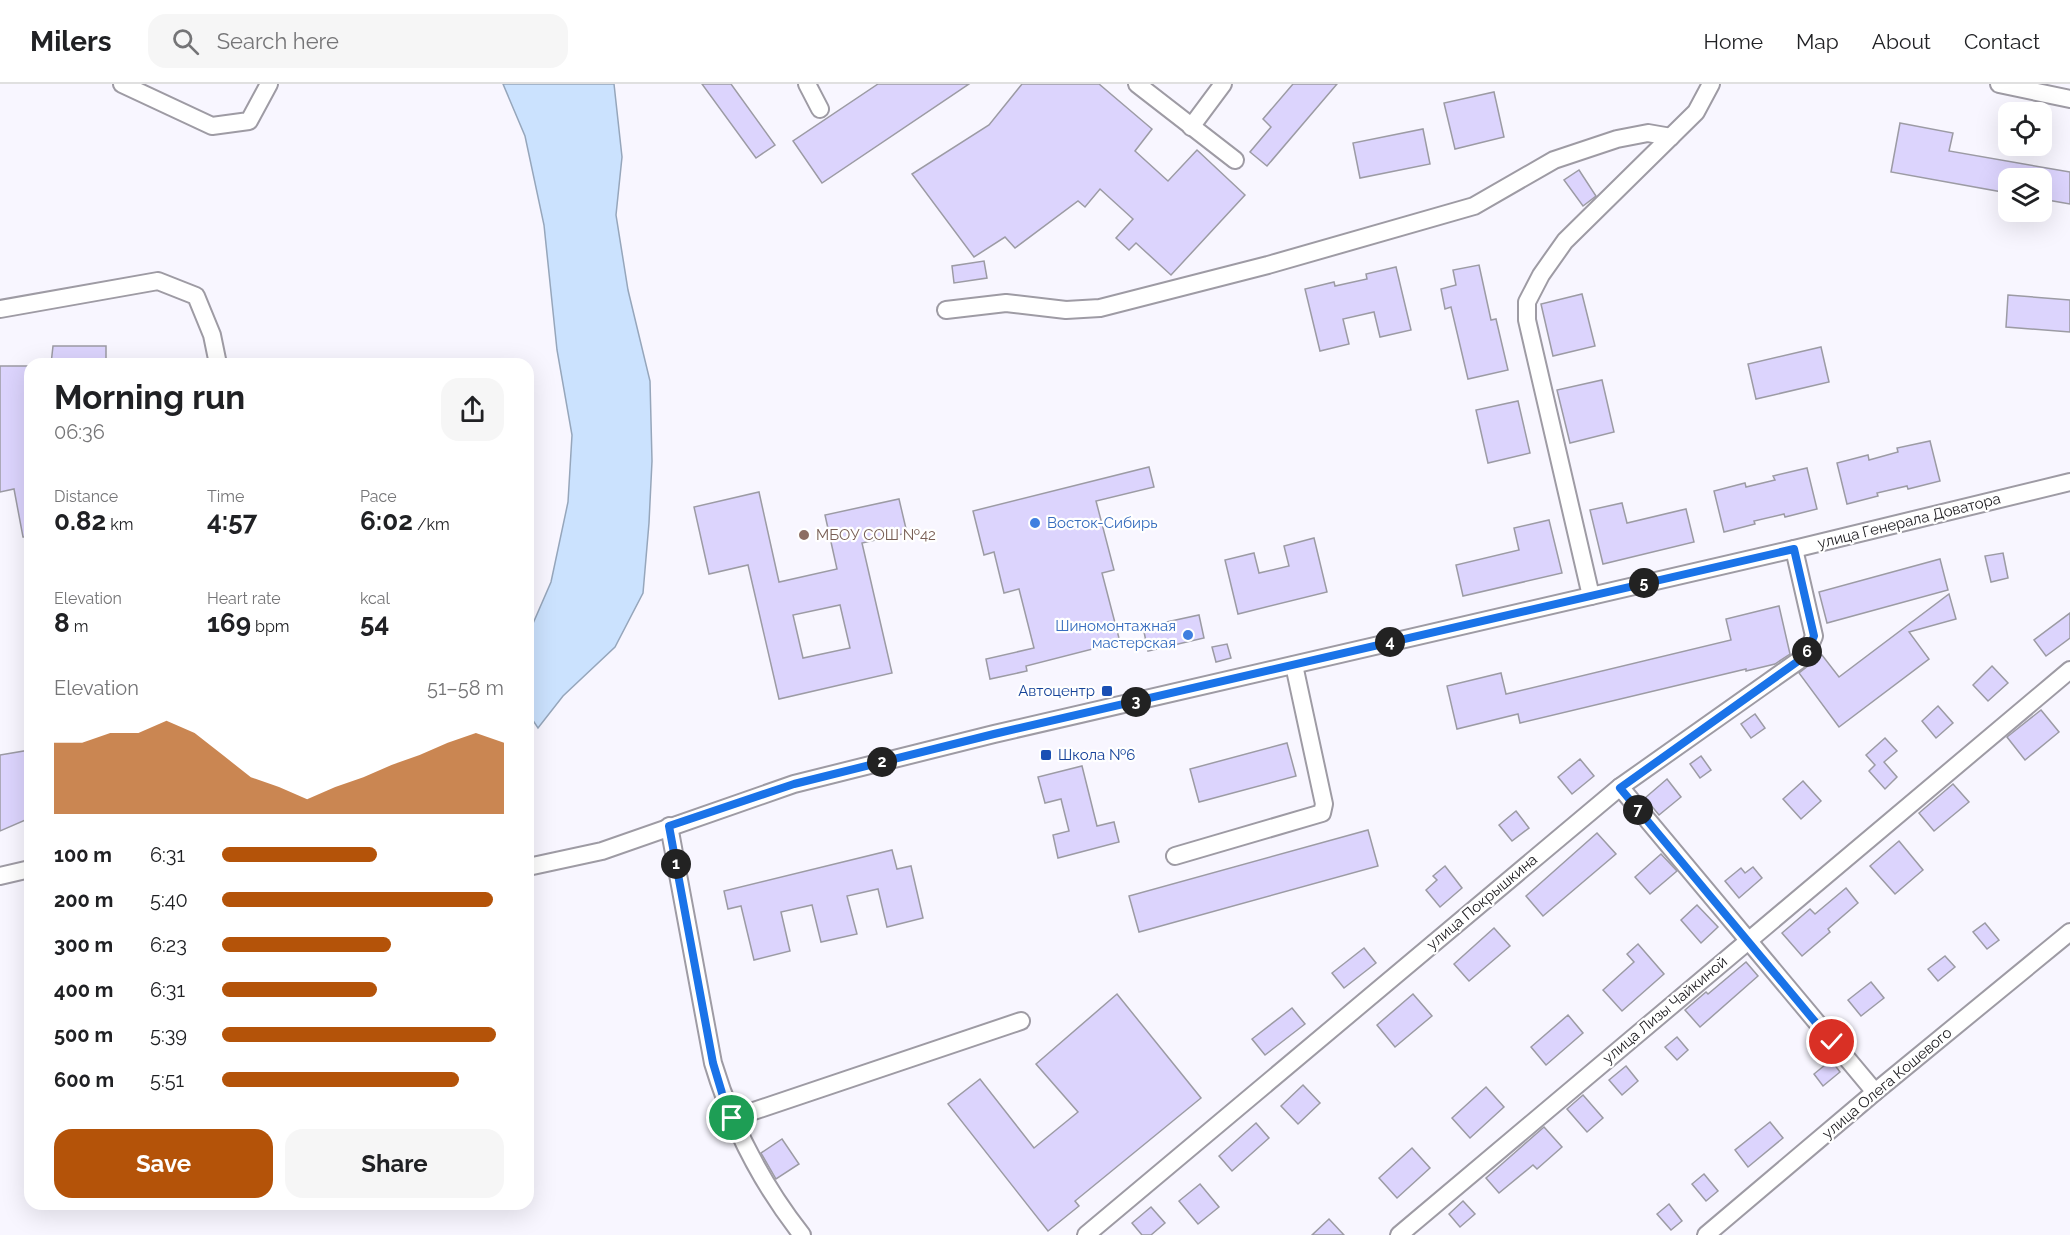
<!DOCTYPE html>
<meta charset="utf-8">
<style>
:root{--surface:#fff;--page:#f6f6f6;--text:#202124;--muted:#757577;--line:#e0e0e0;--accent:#b45309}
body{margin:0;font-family:Raleway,sans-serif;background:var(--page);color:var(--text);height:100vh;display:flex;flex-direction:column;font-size:22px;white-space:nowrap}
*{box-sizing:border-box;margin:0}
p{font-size:20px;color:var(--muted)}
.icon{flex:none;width:33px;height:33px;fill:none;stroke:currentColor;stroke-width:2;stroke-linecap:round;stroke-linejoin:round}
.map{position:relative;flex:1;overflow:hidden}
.details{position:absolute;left:24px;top:274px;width:510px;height:852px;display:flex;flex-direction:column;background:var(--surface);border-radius:18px;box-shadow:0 6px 24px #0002}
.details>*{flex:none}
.buttons{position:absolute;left:1998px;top:18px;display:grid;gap:12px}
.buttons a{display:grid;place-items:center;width:54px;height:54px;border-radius:12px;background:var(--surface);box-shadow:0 6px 24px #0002;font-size:30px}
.pin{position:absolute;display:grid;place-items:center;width:51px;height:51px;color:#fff;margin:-26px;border:3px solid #fff;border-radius:50%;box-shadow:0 2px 6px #0007}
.km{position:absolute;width:30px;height:30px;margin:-15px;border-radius:50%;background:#222;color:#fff;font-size:16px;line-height:30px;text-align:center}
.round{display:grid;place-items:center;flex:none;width:63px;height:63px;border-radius:18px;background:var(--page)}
.headline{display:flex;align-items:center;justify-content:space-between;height:102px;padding:0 30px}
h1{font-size:33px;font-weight:700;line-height:45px}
.figures{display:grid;grid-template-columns:repeat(3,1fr);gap:9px;height:102px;padding:6px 30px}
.figures div{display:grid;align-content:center}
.figures b{font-size:26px;font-weight:700}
.figures small{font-size:16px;font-weight:400}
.figures p{font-size:16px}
.chart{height:168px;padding:12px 30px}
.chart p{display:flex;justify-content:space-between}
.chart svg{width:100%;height:108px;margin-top:6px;fill:var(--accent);opacity:.7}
.action{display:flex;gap:12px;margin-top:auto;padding:12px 30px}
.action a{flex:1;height:69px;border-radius:18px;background:var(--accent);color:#fff;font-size:24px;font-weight:700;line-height:69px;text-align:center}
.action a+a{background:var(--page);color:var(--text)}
ul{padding:0 30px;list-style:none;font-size:20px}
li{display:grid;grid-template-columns:96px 72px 1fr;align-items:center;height:45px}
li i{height:15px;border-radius:8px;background:var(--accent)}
header{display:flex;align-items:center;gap:36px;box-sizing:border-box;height:84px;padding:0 30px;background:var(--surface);border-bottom:2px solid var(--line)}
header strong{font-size:28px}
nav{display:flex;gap:33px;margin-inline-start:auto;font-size:21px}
.search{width:420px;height:54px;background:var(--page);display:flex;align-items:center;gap:15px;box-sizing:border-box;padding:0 21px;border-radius:18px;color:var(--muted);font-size:22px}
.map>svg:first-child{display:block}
.water{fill:#cbe2fe;stroke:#96a6bb;stroke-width:1.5}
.building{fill:#dcd4fd;stroke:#9c9ba4;stroke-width:1.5;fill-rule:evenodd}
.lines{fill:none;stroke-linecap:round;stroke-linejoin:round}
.minor-casing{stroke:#9e9ba4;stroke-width:20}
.minor{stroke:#fff;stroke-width:16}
.route-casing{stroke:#fff;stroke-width:12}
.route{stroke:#1a73e8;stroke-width:8}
.shop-dot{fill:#3f7fe0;stroke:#fff;stroke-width:2}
.education-dot{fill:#8d6e63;stroke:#fff;stroke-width:2}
.transit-dot{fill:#1a4fb4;stroke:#fff;stroke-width:2}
.labels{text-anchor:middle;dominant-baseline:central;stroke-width:4.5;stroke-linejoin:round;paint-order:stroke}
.street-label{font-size:15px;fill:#1b1a1e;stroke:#fff}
.shop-label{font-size:15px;fill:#366cbe;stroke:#fff;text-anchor:start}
.education-label{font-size:15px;fill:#785e54;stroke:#fff;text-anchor:start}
.transit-label{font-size:15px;fill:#164399;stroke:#fff;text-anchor:end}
</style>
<header>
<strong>Milers</strong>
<div class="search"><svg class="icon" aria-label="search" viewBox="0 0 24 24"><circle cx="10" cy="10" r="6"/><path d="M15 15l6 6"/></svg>Search here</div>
<nav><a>Home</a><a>Map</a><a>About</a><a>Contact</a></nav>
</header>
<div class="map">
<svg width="2070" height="1151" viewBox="0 0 2070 1151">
<rect width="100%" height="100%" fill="#f8f6ff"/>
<!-- water -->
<path class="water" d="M503 0H614L622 73 616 131 628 206 650 297 652 377 649 439 643 509 615 563 563 612 538 644 528 629V551L551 498 568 418 572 351 557 266 544 141 525 52Z"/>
<!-- building -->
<g class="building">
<path d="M702 0H731L775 61 756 74Z"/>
<path d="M878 0H969L822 99 793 57Z"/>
<path d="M1022 0H1099L1152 45 1135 67 1168 97 1197 66 1245 111 1171 191 1136 159 1129 166 1116 154 1133 135 1100 105 1085 123 1078 117 1015 164 1005 153 974 173 912 90 989 41Z"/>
<path d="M1293 0H1337L1267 82 1250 68 1271 43 1263 35Z"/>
<path d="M1494 8 1504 53 1455 65 1444 19Z"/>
<path d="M1900 39 1953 49 1949 67 2070 88V120L2042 115V94H2008V109L1891 88Z"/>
<path d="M1423 45 1430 80 1360 94 1353 59Z"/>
<path d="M1579 86 1596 112 1583 122 1564 96Z"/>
<path d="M984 177 987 194 954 199 952 182Z"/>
<path d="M1479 181 1491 236 1496 235 1508 286 1468 295 1451 223 1445 225 1441 205 1456 201 1453 186Z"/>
<path d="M1396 183 1411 246 1380 253 1374 228 1343 235 1349 260 1320 267 1305 205 1334 198 1335 202 1367 195 1366 190Z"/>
<path d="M1582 210 1595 262 1553 272 1541 220Z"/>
<path d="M2008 211 2070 216V248L2006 243Z"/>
<path d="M53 262H106V280H51Z"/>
<path d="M1821 263 1829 298 1756 315 1748 280Z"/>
<path d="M0 282H30V453H23L14 405 0 408Z"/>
<path d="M1602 296 1614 348 1570 359 1557 306Z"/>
<path d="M1518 317 1530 369 1488 379 1476 326Z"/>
<path d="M1930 357 1940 397 1908 405 1907 402 1877 409 1878 412 1847 420 1837 379 1868 371 1869 376 1898 368 1897 364Z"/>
<path d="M1149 383 1154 403 1096 417 1114 486 1102 489 1120 558 1026 582 1027 587 990 595 986 575 1034 564 1019 505 1004 509 994 468 984 471 973 427Z"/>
<path d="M1807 384 1817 425 1785 433 1784 430 1754 437 1755 440 1724 448 1714 407 1745 399 1746 403 1775 396 1773 392Z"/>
<path d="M759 408 779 498 837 485 825 431 899 415 907 449 862 459 892 589 779 615 748 481 709 490 694 423ZM840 521 850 564 803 574 793 531Z"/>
<path d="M1622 419 1627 439 1686 425 1694 458 1603 480 1590 426Z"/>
<path d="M1549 436 1562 489 1463 512 1456 481 1519 466 1514 444Z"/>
<path d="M1314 454 1327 508 1238 530 1225 476 1254 469 1259 489 1289 482 1284 462Z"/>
<path d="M2003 469 2008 494 1991 498 1985 472Z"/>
<path d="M1940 475 1948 506 1827 539 1819 508Z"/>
<path d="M1949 510 1956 535 1909 548 1929 575 1839 643 1799 589 1822 571 1839 593Z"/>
<path d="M1779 522 1790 570 1775 580 1746 587V585L1520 639 1518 630 1457 645 1447 602 1501 589 1506 610 1731 556 1726 535Z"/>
<path d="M2070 529V554L2046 572 2034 556Z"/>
<path d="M1199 531 1204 554 1148 567 1143 543Z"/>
<path d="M1227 560 1231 574 1216 578 1212 563Z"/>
<path d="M1992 582 2008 599 1988 617 1973 601Z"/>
<path d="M1938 622 1953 639 1936 654 1922 637Z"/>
<path d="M2041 626 2059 648 2025 676 2007 653Z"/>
<path d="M1755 630 1765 644 1751 654 1741 640Z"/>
<path d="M1885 654 1897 667 1884 678 1897 693 1885 705 1869 687 1875 681 1866 671Z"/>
<path d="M1287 659 1296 692 1199 718 1190 685Z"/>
<path d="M30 666V734L0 747V671Z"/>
<path d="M1701 672 1711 686 1700 694 1690 680Z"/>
<path d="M1580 675 1594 692 1572 710 1558 693Z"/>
<path d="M1082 682 1097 742 1114 738 1119 758 1058 774 1053 751 1069 747 1061 715 1045 719 1038 693Z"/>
<path d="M1667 695 1681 713 1659 731 1645 714Z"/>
<path d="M1803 697 1821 717 1801 735 1783 715Z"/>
<path d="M1953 700 1969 718 1934 747 1919 729Z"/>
<path d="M1516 727 1529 744 1512 757 1499 741Z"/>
<path d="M1368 746 1378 782 1139 848 1129 812Z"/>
<path d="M1597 749 1616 770 1543 832 1526 812Z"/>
<path d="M1899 757 1923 786 1895 810 1870 782Z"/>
<path d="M892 766 897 785 911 782 923 834 887 843 878 805 847 812 857 850 821 858 812 821 781 828 790 867 754 876 741 822 728 825 724 807Z"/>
<path d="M1661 770 1677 787 1650 810 1635 793Z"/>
<path d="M1445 782 1462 804 1440 823 1426 806 1437 796 1433 792Z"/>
<path d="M1753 783 1762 794 1739 814 1725 797 1741 784 1745 789Z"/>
<path d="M1846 804 1858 819 1828 845 1830 848 1802 872 1782 849 1810 825 1815 830Z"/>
<path d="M1697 821 1718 843 1701 859 1681 836Z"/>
<path d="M1985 839 1999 856 1987 865 1973 848Z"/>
<path d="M1494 844 1510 862 1469 897 1454 880Z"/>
<path d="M1638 860 1664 890 1622 927 1603 906 1634 878 1627 870Z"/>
<path d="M1364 864 1376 879 1344 904 1332 889Z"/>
<path d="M1945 872 1955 883 1938 897 1928 885Z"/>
<path d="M1746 878 1758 892 1700 943 1685 926 1706 908 1708 910Z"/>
<path d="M1871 898 1884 914 1861 932 1848 916Z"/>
<path d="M1117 910 1201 1014 1075 1117 1079 1122 1048 1147 948 1020 980 995 1034 1064 1078 1028 1036 980Z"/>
<path d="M1413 910 1432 932 1395 963 1377 941Z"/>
<path d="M1292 924 1305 940 1265 971 1252 955Z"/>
<path d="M1568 931 1583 949 1546 981 1531 963Z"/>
<path d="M1677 953 1688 966 1677 976 1665 963Z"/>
<path d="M1831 976 1840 988 1823 1002 1814 990Z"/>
<path d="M1626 982 1638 997 1622 1011 1609 996Z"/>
<path d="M1303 1001 1320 1019 1298 1040 1281 1022Z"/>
<path d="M1486 1003 1504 1023 1470 1054 1452 1034Z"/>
<path d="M1583 1011 1603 1034 1587 1048 1567 1025Z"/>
<path d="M1770 1038 1783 1054 1748 1083 1735 1066Z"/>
<path d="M1256 1039 1269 1054 1232 1087 1219 1072Z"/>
<path d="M1544 1043 1562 1063 1537 1085 1533 1081 1499 1109 1486 1094Z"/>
<path d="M782 1055 799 1080 776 1095 761 1069Z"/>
<path d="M1412 1064 1430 1084 1397 1114 1379 1094Z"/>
<path d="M1704 1090 1718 1107 1706 1117 1692 1100Z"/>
<path d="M1200 1100 1219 1123 1198 1140 1179 1117Z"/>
<path d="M1463 1117 1475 1130 1460 1143 1449 1130Z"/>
<path d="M1669 1120 1682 1137 1671 1146 1657 1130Z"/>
<path d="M1151 1123 1165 1139 1151 1151H1142L1132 1139Z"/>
<path d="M1329 1135 1344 1151H1312Z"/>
</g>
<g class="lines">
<defs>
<g id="minor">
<path d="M122 0 212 42 249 37 269 0"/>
<path d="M807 0 820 25"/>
<path d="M1137 0 1235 76"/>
<path d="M1999 0 2070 15"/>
<path d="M1191 43 1223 0"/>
<path d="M0 225 158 197 196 212 212 251 218 280"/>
<path d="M946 226 1006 219 1066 226 1100 224 1268 181 1474 122 1554 76 1617 55 1648 49 1671 53"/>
<path d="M1591 512 1527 236V218L1541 191 1565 157 1696 28 1711 0"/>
<path d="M1620 703 1875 1008"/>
<path d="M669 742 713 979C732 1042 761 1099 802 1151"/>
<path d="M1175 772 1322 729 1324 720 1294 581"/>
<path d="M528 783 602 767 794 700 994 650 1794 465 2070 398"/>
<path d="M0 792 30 785"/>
<path d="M733 1034 1021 937"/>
<path d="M1086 1151 1620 703 1801 575 1808 566 1814 552 1794 465"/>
<path d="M1399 1151 2070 586"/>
<path d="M1706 1151 1875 1008 2070 848"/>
</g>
</defs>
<!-- minor casing -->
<use href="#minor" class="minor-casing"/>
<!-- minor -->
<use href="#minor" class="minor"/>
</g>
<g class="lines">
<defs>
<path id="route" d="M732 1034 722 1009 713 979 669 742 794 700 994 650 1794 465 1814 552 1808 566 1801 575 1620 704 1832 958"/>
</defs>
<!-- route casing -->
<use href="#route" class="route-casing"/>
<!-- route -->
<use href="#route" class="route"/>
</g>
<!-- markers -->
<g class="shop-dot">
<circle cx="1035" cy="439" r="6"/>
<circle cx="1188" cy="551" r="6"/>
</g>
<circle class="education-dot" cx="804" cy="451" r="6"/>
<g class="transit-dot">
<rect x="1101" y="601" width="12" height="12" rx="3"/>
<rect x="1040" y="665" width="12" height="12" rx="3"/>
</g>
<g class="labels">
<!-- street labels -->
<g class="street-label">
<text transform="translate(1909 437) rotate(-14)">улица Генерала Доватора</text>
<text transform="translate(1482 818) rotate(-40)">улица Покрышкина</text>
<text transform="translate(1665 926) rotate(-40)">улица Лизы Чайкиной</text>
<text transform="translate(1887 999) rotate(-40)">улица Олега Кошевого</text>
</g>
<!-- shop labels -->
<g class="shop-label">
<text x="1047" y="439">Восток-Сибирь</text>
<text x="1176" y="542" text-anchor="end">Шиномонтажная<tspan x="1176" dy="17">мастерская</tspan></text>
</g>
<!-- education labels -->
<g class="education-label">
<text x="816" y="451">МБОУ СОШ №42</text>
</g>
<!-- transit labels -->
<g class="transit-label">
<text x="1095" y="607">Автоцентр</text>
<text x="1058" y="671" text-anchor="start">Школа №6</text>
</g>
</g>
</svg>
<div class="buttons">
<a><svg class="icon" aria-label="locate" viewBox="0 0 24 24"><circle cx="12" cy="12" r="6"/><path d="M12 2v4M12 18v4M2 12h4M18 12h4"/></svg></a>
<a><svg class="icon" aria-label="layers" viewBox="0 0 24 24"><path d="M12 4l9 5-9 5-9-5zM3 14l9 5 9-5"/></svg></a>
</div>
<div class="pin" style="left:732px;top:1034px;background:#1e9e55"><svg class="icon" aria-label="arrive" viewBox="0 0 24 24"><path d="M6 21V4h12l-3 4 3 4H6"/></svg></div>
<div class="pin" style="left:1832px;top:958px;background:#d93025"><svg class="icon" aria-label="check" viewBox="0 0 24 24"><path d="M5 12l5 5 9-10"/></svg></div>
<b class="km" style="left:676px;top:780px">1</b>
<b class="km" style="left:882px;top:678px">2</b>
<b class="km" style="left:1136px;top:618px">3</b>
<b class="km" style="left:1390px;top:558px">4</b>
<b class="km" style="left:1644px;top:499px">5</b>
<b class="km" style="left:1807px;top:568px">6</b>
<b class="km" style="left:1638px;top:726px">7</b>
<section class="details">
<div class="headline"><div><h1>Morning run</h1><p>06:36</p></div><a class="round"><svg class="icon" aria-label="share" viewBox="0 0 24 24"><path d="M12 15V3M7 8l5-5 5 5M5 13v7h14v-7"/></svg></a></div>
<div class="figures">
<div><p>Distance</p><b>0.82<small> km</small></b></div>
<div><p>Time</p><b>4:57</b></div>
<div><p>Pace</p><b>6:02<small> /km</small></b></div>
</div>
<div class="figures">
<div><p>Elevation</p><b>8<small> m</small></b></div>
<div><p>Heart rate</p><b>169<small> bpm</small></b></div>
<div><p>kcal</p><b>54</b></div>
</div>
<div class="chart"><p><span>Elevation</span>51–58 m</p>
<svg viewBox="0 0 160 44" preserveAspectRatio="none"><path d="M0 44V15L10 15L20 11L30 11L40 6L50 11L60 20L70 29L80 33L90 38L100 33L110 29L120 24L130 20L140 15L150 11L160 15V44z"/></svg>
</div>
<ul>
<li><b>100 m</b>6:31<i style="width:55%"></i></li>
<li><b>200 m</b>5:40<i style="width:96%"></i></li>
<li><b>300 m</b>6:23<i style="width:60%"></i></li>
<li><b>400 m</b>6:31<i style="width:55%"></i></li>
<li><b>500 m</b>5:39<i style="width:97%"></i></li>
<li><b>600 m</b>5:51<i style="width:84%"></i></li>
</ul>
<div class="action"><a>Save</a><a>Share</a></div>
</section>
</div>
